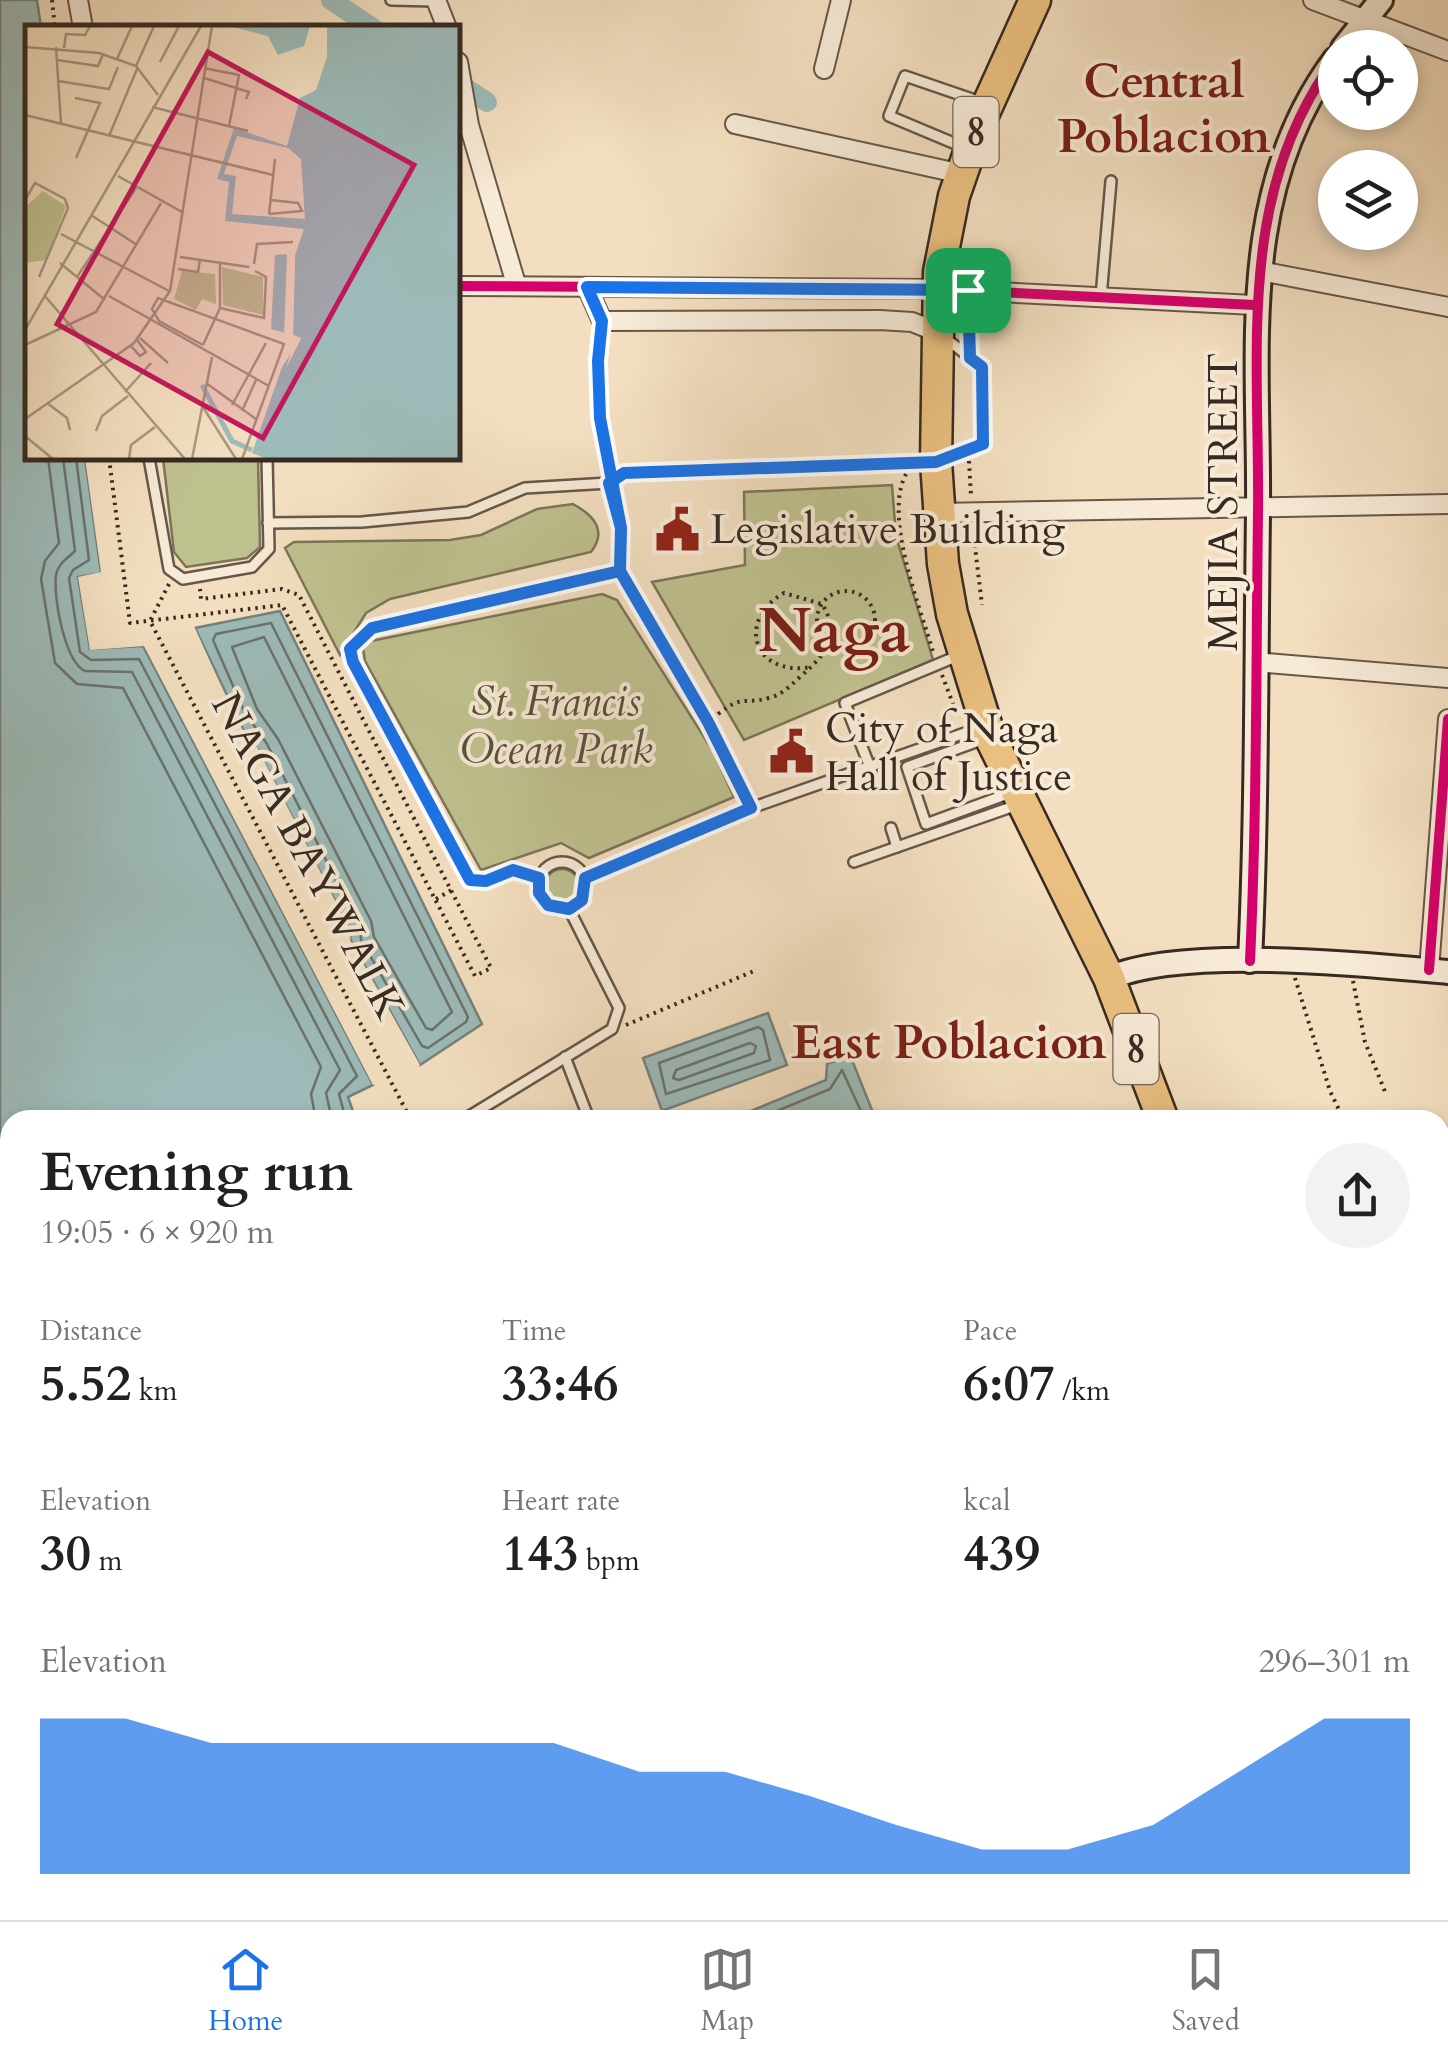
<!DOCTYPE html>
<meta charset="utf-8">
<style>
:root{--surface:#fff;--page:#f2f2f2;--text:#202124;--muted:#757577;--line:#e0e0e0;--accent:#1a73e8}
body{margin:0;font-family:Cardo,serif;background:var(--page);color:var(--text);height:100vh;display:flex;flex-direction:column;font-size:38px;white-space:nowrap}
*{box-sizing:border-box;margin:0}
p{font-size:32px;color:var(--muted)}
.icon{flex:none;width:55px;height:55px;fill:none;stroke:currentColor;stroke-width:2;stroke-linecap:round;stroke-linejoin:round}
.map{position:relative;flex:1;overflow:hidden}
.side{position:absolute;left:0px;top:1110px;width:1450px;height:810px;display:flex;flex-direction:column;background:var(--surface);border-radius:30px 30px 0 0;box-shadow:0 5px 15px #0003}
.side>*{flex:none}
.buttons{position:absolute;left:1318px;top:30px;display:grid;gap:20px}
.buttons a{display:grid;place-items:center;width:100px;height:100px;border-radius:50%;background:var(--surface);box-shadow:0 5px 15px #0003;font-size:50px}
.pin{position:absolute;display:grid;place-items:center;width:85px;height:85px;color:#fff;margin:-42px;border-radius:20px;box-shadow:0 5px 15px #0006}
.round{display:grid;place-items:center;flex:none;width:105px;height:105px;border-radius:52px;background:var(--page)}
.summary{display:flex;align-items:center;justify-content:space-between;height:170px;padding:0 40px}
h1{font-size:55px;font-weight:700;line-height:75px}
.metrics{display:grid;grid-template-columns:repeat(3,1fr);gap:15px;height:170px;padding:10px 40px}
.metrics div{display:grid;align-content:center}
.metrics b{font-size:50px;font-weight:700}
.metrics small{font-size:28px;font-weight:400}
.metrics p{font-size:28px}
.chart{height:280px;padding:20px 40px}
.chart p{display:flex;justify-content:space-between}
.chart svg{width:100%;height:180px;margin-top:10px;fill:var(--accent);opacity:.7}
.tab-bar{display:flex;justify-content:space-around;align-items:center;height:140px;border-top:2px solid var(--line);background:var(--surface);font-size:28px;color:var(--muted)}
.tab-bar a{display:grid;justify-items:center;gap:5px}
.tab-bar .current{color:var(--accent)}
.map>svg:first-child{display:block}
.green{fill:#bfc18f;stroke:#7b7658;stroke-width:2.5}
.water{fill:#9dbbb9;stroke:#74817d;stroke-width:2.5}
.pier{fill:#f3dfc0}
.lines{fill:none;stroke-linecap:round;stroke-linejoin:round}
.shore{stroke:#6a726e;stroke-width:2.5}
.canal{stroke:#9dbbb9;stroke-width:20}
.lane-casing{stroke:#66574a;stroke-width:14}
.street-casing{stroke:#66574a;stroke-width:22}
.secondary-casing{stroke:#372a22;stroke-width:28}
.highway-casing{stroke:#372a22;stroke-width:35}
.path{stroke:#372a22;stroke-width:4;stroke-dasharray:2.5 5;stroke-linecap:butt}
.lane{stroke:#f7ead6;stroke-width:9}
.street{stroke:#f7ead6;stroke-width:18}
.secondary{stroke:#f7ead6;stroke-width:22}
.highway{stroke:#eac080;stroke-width:30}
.cycleway-casing{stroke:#f7ead6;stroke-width:16}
.cycleway{stroke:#d6006c;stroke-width:10}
.route-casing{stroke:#fff;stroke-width:20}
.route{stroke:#1a73e8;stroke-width:12}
.labels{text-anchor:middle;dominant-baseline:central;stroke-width:8;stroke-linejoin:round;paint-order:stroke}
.shield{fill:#f7ead6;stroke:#716458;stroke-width:2.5}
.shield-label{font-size:40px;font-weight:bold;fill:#372a22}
.street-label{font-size:42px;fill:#372a22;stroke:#f7ead6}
.poi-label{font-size:42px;fill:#372a22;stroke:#f7ead6;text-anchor:start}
.park-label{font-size:42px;font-style:italic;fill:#59503d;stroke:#f7ead6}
.quarter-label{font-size:48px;font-weight:bold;fill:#7a1f14;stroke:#f7ead6}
.town-label{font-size:62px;font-weight:bold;fill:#7a1f14;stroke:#f7ead6}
.inset-river{fill:none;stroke:#9dbbb9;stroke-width:5}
.inset-road{fill:none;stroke:#a89781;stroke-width:2.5}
.view{fill:#c2185b;fill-opacity:0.15;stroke:#c2185b;stroke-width:5}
.inset-edge{fill:none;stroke:#372a22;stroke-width:5}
</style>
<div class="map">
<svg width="1448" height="1920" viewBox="0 0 1448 1920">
<rect width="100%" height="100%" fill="#f3dfc0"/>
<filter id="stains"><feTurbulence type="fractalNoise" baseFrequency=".002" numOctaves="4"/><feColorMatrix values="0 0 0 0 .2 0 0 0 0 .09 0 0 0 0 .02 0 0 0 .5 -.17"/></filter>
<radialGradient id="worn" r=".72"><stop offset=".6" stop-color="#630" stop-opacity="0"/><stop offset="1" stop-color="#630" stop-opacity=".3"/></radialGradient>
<!-- green -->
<g class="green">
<path d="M163 458H258L260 547 247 558 186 567 174 552Z"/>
<path d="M892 485 896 536 933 660 744 740 652 582 745 565 744 492Z"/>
<path d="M573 504C593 515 608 530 591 552L390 599 366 613 340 655 285 548 294 542 450 540 481 535 537 509Z"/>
<path d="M602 594 617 600 713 751 734 797 589 858 561 843 481 870 365 661 363 648 371 641Z"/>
<circle cx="562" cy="886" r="17"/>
</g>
<!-- water -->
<g class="water">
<path d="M0 0H37L41 27 28 28V458H85L101 573 78 577 90 649 143 646 373 1085 348 1097 356 1120H10V1910H809L812 1920H0Z"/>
<path d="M280 611 482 1024 420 1065 350 939 351 932 257 748H252L195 628Z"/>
<path d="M768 1013 787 1065 662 1111 643 1058Z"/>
<path d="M850 1055 876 1120H839L835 1112 818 1120H729L826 1080 827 1064Z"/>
</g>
<!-- pier -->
<g class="pier">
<path d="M85 458H90L106 572 84 581 94 644 148 643 378 1083 373 1085 144 646 90 650 78 577 101 572Z"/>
<path d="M193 624 233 712 252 747H257L351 932 350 940 420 1065 416 1067 346 942V933L254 752 248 750 228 714 191 630Z"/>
</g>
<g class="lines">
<!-- shore -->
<g class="shore">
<path d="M48 458 59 543 45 561 41 579 55 663 77 684 123 688 321 1067 311 1094 316 1120"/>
<path d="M63 458 75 551C68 558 58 563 56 575 53 598 65 662 85 671L132 672 340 1070 326 1093 332 1120"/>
<path d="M76 458 89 560 73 570 69 578 80 652 91 660 139 659 357 1076 339 1094 346 1120"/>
<path d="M271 623 468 1017 466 1022 428 1048 422 1046 361 940 360 927 267 744 244 711 213 640 216 634Z"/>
<path d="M264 637 452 1012 432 1030 426 1028 374 937 371 921 278 739 257 709 232 647Z"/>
<path d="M758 1027 763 1030 770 1060 666 1094 659 1063Z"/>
<path d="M750 1043 756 1046 754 1053 679 1080 673 1078 676 1070Z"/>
<path d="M755 1120 830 1089 842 1070 865 1120"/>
</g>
<!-- canal -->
<g class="canal">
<path d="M331 0 373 28"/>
<path d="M458 83 487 102"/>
</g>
<defs>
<g id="lane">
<path d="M391 0 437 1"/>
<path d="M963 147 889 116 905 76 981 102"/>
<path d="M1101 297 1111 181"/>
<path d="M602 322 597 361 600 418 621 528 620 571 708 723 751 808"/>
<path d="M149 458 169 569 183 579 252 567 269 549 267 458"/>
<path d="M268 523 362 522 468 512 525 488 609 483 624 473 936 462 983 444 982 367 944 337"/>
<path d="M987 738 907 767 926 824 1013 792"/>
<path d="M876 783 845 703 960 655"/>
<path d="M891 828 897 847"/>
<circle cx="562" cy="886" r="24"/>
<path d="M854 862 1017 805"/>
<path d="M539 878 513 870 478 882 464 874 353 662 350 649 372 628 620 571"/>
<path d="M585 879 751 808 979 728"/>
<path d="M565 1057 587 1114"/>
<path d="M463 1120 612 1029 619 1008 569 909"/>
</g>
<g id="street">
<path d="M78 0 83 28"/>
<path d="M436 0 447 28"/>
<path d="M1313 0 1448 51"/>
<path d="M458 62 469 125 516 284"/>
<path d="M824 69 841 0"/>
<path d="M735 124 962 174"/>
<path d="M1260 271 1448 307"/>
<path d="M458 286 938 289 1254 305"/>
<path d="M587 287 602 321 880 320 912 322 937 332"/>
<path d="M937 513 1448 504"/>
<path d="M1255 662 1448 678"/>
<path d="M1429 970 1448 719"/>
<path d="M1440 1231 1448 1229"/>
<path d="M1440 1514 1448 1507"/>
</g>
<g id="secondary">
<path d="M1343 48 1381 0"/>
<path d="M1250 961C1257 812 1256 663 1258 513 1260 357 1235 193 1335 59"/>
<path d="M1109 978C1183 946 1363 964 1448 972"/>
</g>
<g id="highway">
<path d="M1035 0 979 124 954 196 939 272 936 462 943 564 952 614 990 737 1109 978 1163 1120"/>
<path d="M1440 1878 1448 1902"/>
</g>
</defs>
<!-- lane casing -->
<use href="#lane" class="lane-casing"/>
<!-- street casing -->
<use href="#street" class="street-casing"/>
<!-- secondary casing -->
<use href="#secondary" class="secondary-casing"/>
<!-- highway casing -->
<use href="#highway" class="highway-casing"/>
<!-- path -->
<g class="path">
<path d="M52 0 55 28"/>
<path d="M968 305 969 341"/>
<path d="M109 458 130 623 282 605 475 976 491 968 299 595 282 589 201 599 200 589"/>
<path d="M969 461 971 496"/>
<path d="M906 474C883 517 920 606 933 652"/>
<path d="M973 530 982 605"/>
<path d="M169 584 150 621 411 1120"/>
<circle cx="846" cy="620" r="29"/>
<path d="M942 675 953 704"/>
<path d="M718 714C744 694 742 705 769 698 782 695 791 685 801 676 826 654 842 636 822 604L784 593C736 620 753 677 811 667"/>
<path d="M436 899 453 889"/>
<path d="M1295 978 1330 1091 1344 1120"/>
<path d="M1353 981 1365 1042 1386 1094"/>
<path d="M626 1025 754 971"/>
</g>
<!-- lane -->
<use href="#lane" class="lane"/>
<!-- street -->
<use href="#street" class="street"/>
<!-- secondary -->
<use href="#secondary" class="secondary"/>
<!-- highway -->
<use href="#highway" class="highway"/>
<defs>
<g id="cycleway">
<path d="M458 286 938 289 1254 305"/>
<path d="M1250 961C1257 812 1256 663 1258 513 1260 357 1235 193 1335 59"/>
<path d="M1429 970 1448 719"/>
</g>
</defs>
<!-- cycleway casing -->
<use href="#cycleway" class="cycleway-casing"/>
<!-- cycleway -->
<use href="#cycleway" class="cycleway"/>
</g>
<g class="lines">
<defs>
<path id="route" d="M968 290 970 358 982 367 983 444 936 462 624 473 609 483 621 528 620 571 708 722 751 808 585 878 582 900 569 909 548 905 539 893V878L513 870 486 881 470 880 353 662 350 649 372 628 620 571 621 528 600 418 598 361 602 321 587 287 968 290"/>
</defs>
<!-- route casing -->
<use href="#route" class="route-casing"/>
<!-- route -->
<use href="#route" class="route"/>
</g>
<!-- icons -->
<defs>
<symbol id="civic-bare" viewBox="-9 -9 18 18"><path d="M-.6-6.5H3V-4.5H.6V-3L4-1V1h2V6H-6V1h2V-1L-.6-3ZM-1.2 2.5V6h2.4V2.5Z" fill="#8f2418" stroke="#f7ead6" stroke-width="2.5" paint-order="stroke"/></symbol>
</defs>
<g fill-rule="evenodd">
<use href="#civic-bare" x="646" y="498" width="63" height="63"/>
<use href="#civic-bare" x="760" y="720" width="63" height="63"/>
</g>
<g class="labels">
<!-- shield labels -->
<g class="shield">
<rect x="953.5" y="97" width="45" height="70" rx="8"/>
<rect x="1113.5" y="1014" width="45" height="70" rx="8"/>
</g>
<g class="shield-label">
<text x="976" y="132">8</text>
<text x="1136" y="1049">8</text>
</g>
<!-- street labels -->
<g class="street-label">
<text transform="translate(1223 502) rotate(-90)">MEJIA STREET</text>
<text transform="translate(308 856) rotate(62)">NAGA BAYWALK</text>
</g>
<!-- poi labels -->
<g class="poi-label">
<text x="710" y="529">Legislative Building</text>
<text x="825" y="728">City of Naga<tspan x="825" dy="48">Hall of Justice</tspan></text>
</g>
<!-- park labels -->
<g class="park-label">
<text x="556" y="701">St. Francis<tspan x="556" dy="48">Ocean Park</tspan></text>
</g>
<!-- quarter labels -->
<g class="quarter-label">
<text x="1164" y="81">Central<tspan x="1164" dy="55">Poblacion</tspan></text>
<text x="949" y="1042">East Poblacion</text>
</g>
<!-- town labels -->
<g class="town-label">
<text x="834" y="632">Naga</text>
</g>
</g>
<!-- overview -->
<g transform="translate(25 25)">
<rect width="435" height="435" fill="#f3dfc0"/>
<path d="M18 166 41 181 21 235 0 238V182ZM197 242 238 252V290L198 280ZM157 246 190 249 191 279 177 274 171 285 149 274Z" fill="#bfc18f"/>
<path d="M204 1H285L279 21 253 30 243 11ZM302 1H435V434H242L227 428 257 342 276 313 268 310 270 230 279 204 200 196 204 157 192 154 209 103 262 121 275 73 291 65 302 32ZM212 111 263 123 276 134 280 194 207 189 211 151 199 149ZM262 229V252L260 308 246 304 250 230Z" fill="#9dbbb9" fill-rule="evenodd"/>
<path d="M262 229 270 230 268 310 276 314 261 343 270 316 259 312Z" fill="#f3dfc0"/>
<path class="inset-river" d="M177 360 207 416 227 425"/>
<path class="inset-road" d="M129 1 111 41 133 70M0 22 74 28 111 41M31 22 36 99M39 23 41 9 60 10 65 1M92 34 107 1M32 35 73 41 78 29M135 37 154 1M179 43 214 50 204 101M179 53 224 67 221 74M33 56 84 64 93 42M50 73 75 78 51 133M127 82 223 106M0 90 248 150M84 111 112 44M93 151 157 187M0 175 10 158 40 174 43 183 14 252M244 189 277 186 273 178 246 175M244 189 250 134M66 190 112 220M36 209 144 266M155 232 224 242M35 238 80 275M229 239 232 219 268 217M153 244 173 247 175 234M52 252 111 163M19 270 160 434M84 271 244 361M195 283 239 293 241 252 230 246M0 305 176 1M115 313 143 338M0 320 71 287 136 178M178 320 134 296 127 284 133 273 259 319 217 434M178 320 195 283V239M106 321 115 331 121 327 112 315M181 358 231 394M100 367 126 338M22 378 42 393 45 405M176 379 211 434M207 380 241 318M217 386 231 355M0 394 109 318 145 266 187 1M71 406 77 391 103 371M0 411 28 434M104 434 106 420 130 402M167 434 187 332"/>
<path class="view" d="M183 27 389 140 238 413 32 299Z"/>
<rect width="435" height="435" class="inset-edge"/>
</g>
<rect width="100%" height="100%" filter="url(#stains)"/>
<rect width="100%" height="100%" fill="url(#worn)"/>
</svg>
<div class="buttons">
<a><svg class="icon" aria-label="locate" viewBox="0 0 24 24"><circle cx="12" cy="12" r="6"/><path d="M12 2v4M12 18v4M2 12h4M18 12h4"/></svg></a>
<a><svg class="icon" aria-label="layers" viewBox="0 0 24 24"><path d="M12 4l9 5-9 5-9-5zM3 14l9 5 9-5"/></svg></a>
</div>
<div class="pin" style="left:968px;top:290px;background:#1e9e55"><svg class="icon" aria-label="arrive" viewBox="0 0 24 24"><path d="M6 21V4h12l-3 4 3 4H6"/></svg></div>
<section class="side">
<div class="summary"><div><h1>Evening run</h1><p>19:05 · 6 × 920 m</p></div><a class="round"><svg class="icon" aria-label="share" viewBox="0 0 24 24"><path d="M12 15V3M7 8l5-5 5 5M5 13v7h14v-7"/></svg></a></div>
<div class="metrics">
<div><p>Distance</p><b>5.52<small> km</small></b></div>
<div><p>Time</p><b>33:46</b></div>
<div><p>Pace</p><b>6:07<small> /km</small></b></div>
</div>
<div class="metrics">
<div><p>Elevation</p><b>30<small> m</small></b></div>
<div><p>Heart rate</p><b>143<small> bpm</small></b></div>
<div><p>kcal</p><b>439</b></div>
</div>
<div class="chart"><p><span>Elevation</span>296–301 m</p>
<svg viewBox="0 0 160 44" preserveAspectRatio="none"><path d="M0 44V6L10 6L20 12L30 12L40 12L50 12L60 12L70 19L80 19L90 25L100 32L110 38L120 38L130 32L140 19L150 6L160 6V44z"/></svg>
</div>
</section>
</div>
<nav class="tab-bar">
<a class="current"><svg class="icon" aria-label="home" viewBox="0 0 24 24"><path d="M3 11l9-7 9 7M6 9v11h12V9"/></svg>Home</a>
<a><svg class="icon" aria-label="map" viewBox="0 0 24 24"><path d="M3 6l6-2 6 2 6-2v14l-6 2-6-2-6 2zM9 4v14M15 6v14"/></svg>Map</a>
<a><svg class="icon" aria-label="saved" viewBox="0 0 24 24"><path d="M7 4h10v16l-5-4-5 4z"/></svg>Saved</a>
</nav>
